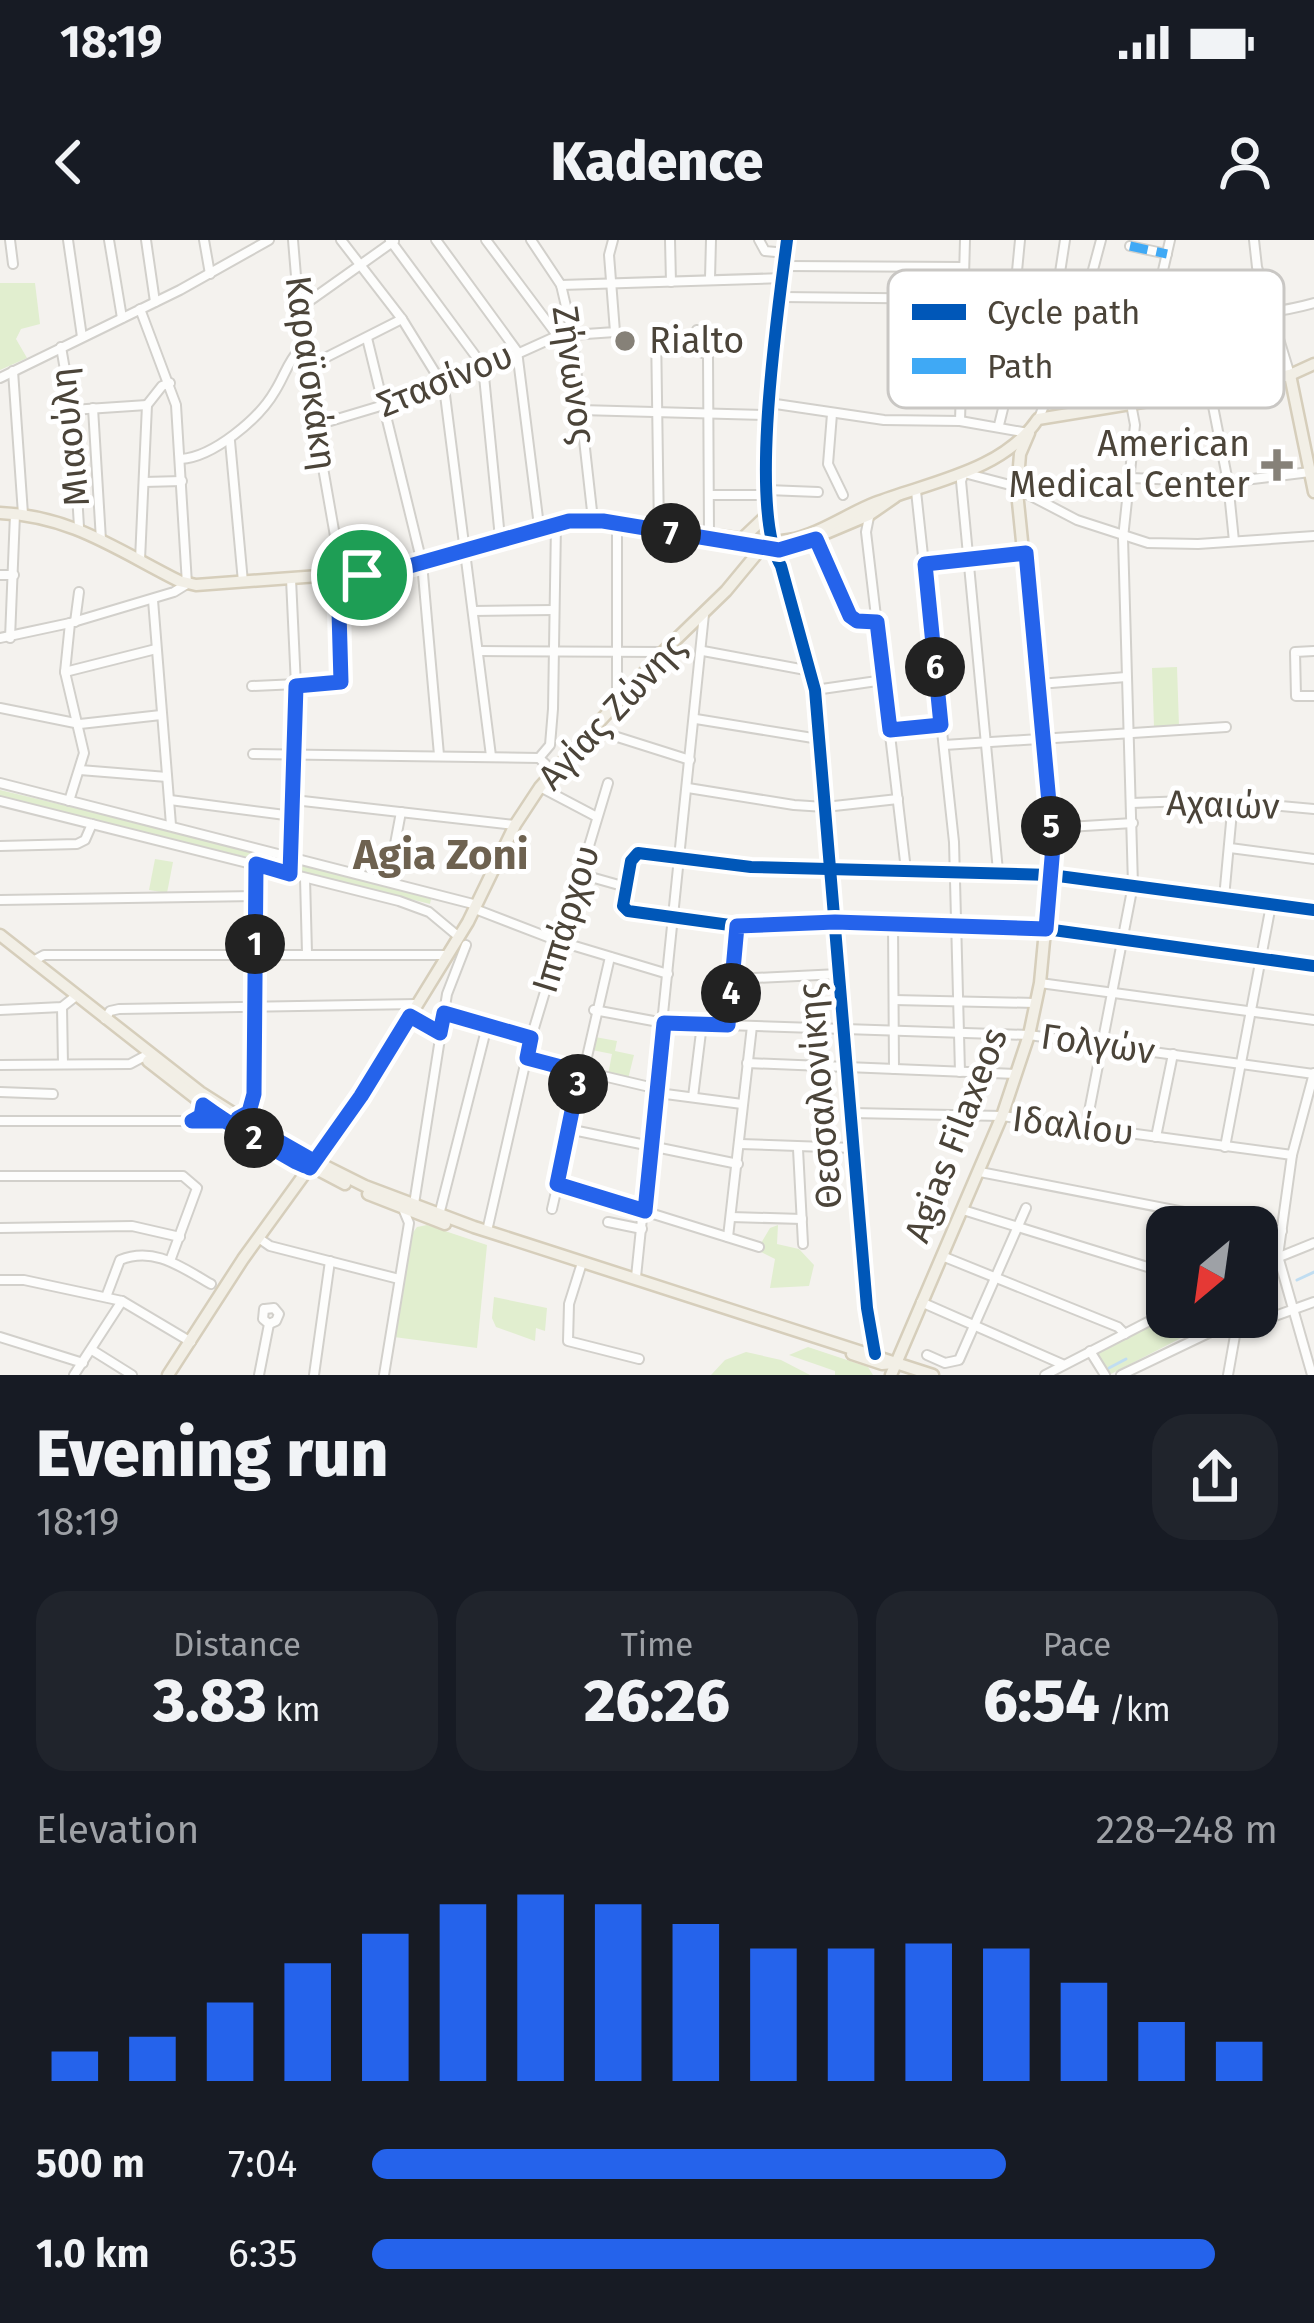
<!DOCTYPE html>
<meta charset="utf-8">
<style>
:root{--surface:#171b24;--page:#20242c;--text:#f1f3f6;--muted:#9ea1a6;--accent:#2563eb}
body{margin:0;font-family:"Fira Sans",sans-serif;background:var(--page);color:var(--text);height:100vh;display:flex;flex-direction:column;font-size:45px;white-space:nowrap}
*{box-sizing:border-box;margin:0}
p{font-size:39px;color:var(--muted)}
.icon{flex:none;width:66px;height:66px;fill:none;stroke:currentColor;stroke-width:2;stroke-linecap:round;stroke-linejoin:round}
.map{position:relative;height:1135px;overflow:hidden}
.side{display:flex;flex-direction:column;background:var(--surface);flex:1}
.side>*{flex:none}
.needle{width:78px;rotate:209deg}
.tools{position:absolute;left:1146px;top:966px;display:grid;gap:24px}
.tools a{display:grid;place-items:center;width:132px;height:132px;border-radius:24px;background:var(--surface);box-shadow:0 3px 9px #0004;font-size:60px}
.pin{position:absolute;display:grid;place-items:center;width:102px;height:102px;color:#fff;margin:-51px;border:6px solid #fff;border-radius:50%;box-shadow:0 3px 12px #0007}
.km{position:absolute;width:60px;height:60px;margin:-30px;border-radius:50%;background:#222;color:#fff;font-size:33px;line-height:60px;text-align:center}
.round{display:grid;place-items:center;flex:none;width:126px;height:126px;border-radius:36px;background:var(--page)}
.headline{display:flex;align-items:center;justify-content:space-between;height:204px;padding:0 36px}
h1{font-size:66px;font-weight:800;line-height:90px}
.stats{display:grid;grid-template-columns:repeat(3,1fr);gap:18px;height:204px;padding:12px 36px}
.stats div{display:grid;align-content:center;border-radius:30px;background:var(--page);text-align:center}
.stats b{font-size:60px;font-weight:800}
.stats small{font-size:33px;font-weight:400}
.stats p{font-size:33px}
.chart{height:336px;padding:24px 36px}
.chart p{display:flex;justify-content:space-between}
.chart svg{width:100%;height:216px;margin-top:12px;stroke:var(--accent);stroke-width:6}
ul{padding:0 36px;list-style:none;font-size:39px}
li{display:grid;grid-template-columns:192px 144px 1fr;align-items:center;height:90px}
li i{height:30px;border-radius:15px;background:var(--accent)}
.status{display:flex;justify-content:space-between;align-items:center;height:84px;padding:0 60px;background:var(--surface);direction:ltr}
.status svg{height:33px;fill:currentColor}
header{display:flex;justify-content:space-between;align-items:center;height:156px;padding:0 36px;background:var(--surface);font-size:54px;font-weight:800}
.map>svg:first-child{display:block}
.green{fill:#e1eecf}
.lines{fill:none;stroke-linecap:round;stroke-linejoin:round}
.stream{stroke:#c0ddf1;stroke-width:3}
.minor-casing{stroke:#d2d0cb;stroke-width:12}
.major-casing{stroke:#d6cebb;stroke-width:15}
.minor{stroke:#fdfdfc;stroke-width:8}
.major{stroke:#f2efe6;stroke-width:10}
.quiet{stroke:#3fa9f5;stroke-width:9;stroke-dasharray:18 9;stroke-linecap:butt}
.cycleway-casing{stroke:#fff;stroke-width:20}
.cycleway{stroke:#0057b8;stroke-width:12}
.route-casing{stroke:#fff;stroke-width:24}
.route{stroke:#2563eb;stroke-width:15}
.poi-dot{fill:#868178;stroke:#fff;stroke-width:4.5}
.labels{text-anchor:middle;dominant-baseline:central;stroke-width:10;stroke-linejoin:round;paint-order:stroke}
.poi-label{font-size:36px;fill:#4b4439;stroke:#fff;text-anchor:start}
.street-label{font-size:36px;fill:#4b4439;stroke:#fff}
.quarter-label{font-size:42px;font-weight:bold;fill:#6e6250;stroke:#fff}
.key{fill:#fff;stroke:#c9c7c4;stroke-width:3}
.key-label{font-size:33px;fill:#4b4439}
</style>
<div class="status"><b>18:19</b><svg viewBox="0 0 49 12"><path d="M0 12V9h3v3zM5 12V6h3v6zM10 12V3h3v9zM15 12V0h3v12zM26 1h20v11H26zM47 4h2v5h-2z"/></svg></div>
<header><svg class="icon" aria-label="back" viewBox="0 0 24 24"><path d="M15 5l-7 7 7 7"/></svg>Kadence<svg class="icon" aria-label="person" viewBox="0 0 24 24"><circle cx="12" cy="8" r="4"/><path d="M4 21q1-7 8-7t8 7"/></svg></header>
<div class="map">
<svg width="1314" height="1135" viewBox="0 0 1314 1135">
<rect width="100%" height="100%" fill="#f4f2ee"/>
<!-- green -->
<g class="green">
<path d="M0 43H35L40 84 21 89 16 99 27 118 0 130Z"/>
<path d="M1177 427 1179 486 1154 487 1152 428Z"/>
<path d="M0 550 277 616 284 626 0 557Z"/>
<path d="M155 619 173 622 167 653 149 650Z"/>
<path d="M302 623 431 659 430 664 298 631 297 625Z"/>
<path d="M595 797 617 801 615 811 634 815 628 839 608 835 612 814 592 810Z"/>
<path d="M427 985 487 1005 477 1108 394 1097 409 998 417 987Z"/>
<path d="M778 985 777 1004 799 1009 814 1025 809 1046 770 1048 775 1019 757 1010 770 988Z"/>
<path d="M494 1057 547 1068 545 1091 536 1088 535 1101 496 1087 492 1078Z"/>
<path d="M1167 1076 1216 1080 1111 1134 1095 1112Z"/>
<path d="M808 1107 868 1127 873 1135H835V1131L789 1115Z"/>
<path d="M746 1112 781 1120 810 1135H711L725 1120Z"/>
</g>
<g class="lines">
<!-- stream -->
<g class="stream">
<path d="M1297 1040 1314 1032"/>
<path d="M1257 1052 1272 1047"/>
<path d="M1201 1084 1204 1077"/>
<path d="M1109 1128 1126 1119"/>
</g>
<defs>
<g id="minor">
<path d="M10 0 13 24"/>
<path d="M68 0 82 97"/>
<path d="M109 0 122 78"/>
<path d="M146 0 155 62"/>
<path d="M204 0 210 34"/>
<path d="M293 0 302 108 342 336"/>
<path d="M341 0 402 79 444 147 491 516"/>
<path d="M390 0 483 126 500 298"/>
<path d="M436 0 517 111 539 286"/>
<path d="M486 0 557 95"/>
<path d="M531 0 561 45 572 92 593 280"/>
<path d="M670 0 671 42"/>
<path d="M759 0 765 11 786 13"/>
<path d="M787 0C778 70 748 270 781 326L815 450 867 1068 875 1114"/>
<path d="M1254 0 1257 27 1290 135"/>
<path d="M1130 6 1167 14"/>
<path d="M786 26 963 27"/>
<path d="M710 38 711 0"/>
<path d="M561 45 784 38"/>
<path d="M782 57 964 59 1083 67"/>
<path d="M1263 57V140"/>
<path d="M1014 62 1020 0"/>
<path d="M1156 62C1217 74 1253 80 1314 63"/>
<path d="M1055 65 1065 0"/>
<path d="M301 67 394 1"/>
<path d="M697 90 700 112 708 115 709 294"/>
<path d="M656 91 659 291"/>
<path d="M367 98 422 323 439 515"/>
<path d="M61 107 72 170 79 287"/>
<path d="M1028 112 1060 123 1114 116 1129 129 1145 128"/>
<path d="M305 128 402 79"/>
<path d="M13 131 23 274"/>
<path d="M0 138 180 50 269 0"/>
<path d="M1210 151 1228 242 1234 301"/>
<path d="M1145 161 1150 87 1170 0"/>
<path d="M769 163 884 180 960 181 1028 193"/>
<path d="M147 165 162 146 170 143"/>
<path d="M93 168 101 300"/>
<path d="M72 170 147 165"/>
<path d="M580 170 768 175"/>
<path d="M832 174 828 224 843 255"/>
<path d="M1039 178 1083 67 1101 0"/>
<path d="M960 181 965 0"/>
<path d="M317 185 444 147 557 96 615 92 609 15 613 0"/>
<path d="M999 185 1029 63"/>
<path d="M230 201 243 342"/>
<path d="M181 219C213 217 259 179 275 151 284 137 288 121 300 109"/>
<path d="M1131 238 1228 242 1310 232"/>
<path d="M144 242 182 241"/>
<path d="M767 250 818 252"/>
<path d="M916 251 954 602 960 832"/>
<path d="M711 255H766"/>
<path d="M869 277 866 292 906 630"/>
<path d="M816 299 851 376 857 381 877 382"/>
<path d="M140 320 147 165"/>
<path d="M925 324 1024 313"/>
<path d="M0 335H14"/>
<path d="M153 360 171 585"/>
<path d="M473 371 554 370"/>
<path d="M75 382 79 352"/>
<path d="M0 398 70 383 174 352 187 344 176 165 140 69"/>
<path d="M10 398 15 274"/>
<path d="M479 411 663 412"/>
<path d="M703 411 811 431"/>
<path d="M1314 411 1295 412 1296 456H1314"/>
<path d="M65 432 156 409"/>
<path d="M1039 444 1126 437"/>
<path d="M252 446 341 442 338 336"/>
<path d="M815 450 884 440"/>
<path d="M617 461V284"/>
<path d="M0 468 80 484 161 475"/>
<path d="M696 479 819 499"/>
<path d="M592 489 690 520"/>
<path d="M890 490 941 485"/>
<path d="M944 505 1226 487"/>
<path d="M253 514 539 518 553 531"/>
<path d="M539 518 550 505 553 469 556 284"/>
<path d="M80 530 167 537"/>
<path d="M0 543 477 665"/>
<path d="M540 547 597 577"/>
<path d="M688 548 794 565 825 567 898 559"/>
<path d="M170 560 293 576"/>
<path d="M294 560 515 585"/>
<path d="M0 561 399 661 429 672 459 697"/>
<path d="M69 561 84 513 65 432 70 383"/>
<path d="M1132 563 1214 560 1314 569"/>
<path d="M1052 588 1133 583"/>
<path d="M0 606 77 604 85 600 92 584"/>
<path d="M1230 608 1314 619"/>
<path d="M998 631 961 241 964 233 1010 245 1077 280 1148 303 1198 304 1314 296"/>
<path d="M290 634 296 446 291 339"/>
<path d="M580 634 626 647"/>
<path d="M305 638 307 713"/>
<path d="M388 641 401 572"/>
<path d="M1224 658 1233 561"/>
<path d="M0 660 256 656"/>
<path d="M475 669 558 701 668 734"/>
<path d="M1314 670 1051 635 751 627 638 613 631 621 623 666 628 671 737 686 835 682 1046 689 1314 726"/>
<path d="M893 684 894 829"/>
<path d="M33 721 44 715H446"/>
<path d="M733 739 839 734"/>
<path d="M1040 743 1314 780"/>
<path d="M894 760 1035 763"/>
<path d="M62 767 63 824"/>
<path d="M0 770 62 767 76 756"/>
<path d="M594 770 664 783 1029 795 1314 834"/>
<path d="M444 773 531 798"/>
<path d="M410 776 440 793"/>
<path d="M105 779 110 771 119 769 417 764"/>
<path d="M727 785 737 686"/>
<path d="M527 818 658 849"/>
<path d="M747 823 1016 834"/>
<path d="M0 825 130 824 143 817"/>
<path d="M0 852 53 854"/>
<path d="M658 853 742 864"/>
<path d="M693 857 702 784"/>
<path d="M852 873 1002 876 1292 915"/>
<path d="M240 877 249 871 254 854 256 624"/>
<path d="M0 881H224"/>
<path d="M1086 887 1133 645 1123 298 1135 185 1131 164"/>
<path d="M568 889 738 924"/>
<path d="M1156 897 1173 814"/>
<path d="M740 904 854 908"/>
<path d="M1225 907 1271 665"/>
<path d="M798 909 803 1004"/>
<path d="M980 932 1282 991"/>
<path d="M0 936H183L197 948 170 1021"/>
<path d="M557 944 759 1007"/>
<path d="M414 964 447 754 466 705"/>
<path d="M552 969 610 717"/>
<path d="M963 970 1167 1033"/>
<path d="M439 975 487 786"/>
<path d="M731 977 802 979"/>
<path d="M608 982 642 989"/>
<path d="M0 988 132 986 180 997"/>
<path d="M487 991 531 798 608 543"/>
<path d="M728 997 752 786"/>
<path d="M260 999 270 1006 399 1039"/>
<path d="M942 1016 1118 1087 1125 1094"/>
<path d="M1278 1016 1292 915 1314 833"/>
<path d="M1278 1016 1312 1135"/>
<path d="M581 1026 569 1064 568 1101 639 1119"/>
<path d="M1257 1026 1314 1003"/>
<path d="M636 1037 704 374"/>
<path d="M0 1040H24L122 1061 191 1102"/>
<path d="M106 1057 120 1020C154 1006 181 1027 211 1044"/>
<path d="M921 1062 1062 1124"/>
<path d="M265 1069 274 1068 279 1074 276 1081 269 1084"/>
<path d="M0 1097 83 1123"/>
<path d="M92 1110 132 1135"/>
<path d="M1090 1111 1105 1135"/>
<path d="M927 1115 945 1123 959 1120 1026 968"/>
<path d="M74 1135 122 1061"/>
<path d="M259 1135 269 1084 263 1079 264 1069"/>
<path d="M314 1135 330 1021"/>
<path d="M384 1135 409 983 404 971"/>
<path d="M1045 1135 1167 1072"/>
<path d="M1121 1135 1217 1089 1236 1090 1314 1062"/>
<path d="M1228 1135 1236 1090"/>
</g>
<g id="major">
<path d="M1290 135 1314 252"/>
<path d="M0 273C72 276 117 310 179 341L196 345 387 331 539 286 584 280 786 310 869 275 895 257"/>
<path d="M696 294C725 294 761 305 789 300 818 295 847 274 875 263 930 242 1003 231 1038 179L1210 151 1290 135 1314 124"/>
<path d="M744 297 763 279"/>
<path d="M0 695 200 852 285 906 365 946 474 987 933 1135"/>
<path d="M148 821 225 881 345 944"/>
<path d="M192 881 201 876 203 864"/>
<path d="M368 954 445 984"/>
<path d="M852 1114 882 1124 894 1123"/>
<path d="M168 1135 243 1019 361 856 468 682 515 585 540 547 663 412 726 351 769 299"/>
<path d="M891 1135 1002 876 1029 795 1040 743 1053 606 1017 252 1020 214 1029 193"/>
</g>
</defs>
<!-- minor casing -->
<use href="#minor" class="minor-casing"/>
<!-- major casing -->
<use href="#major" class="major-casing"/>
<!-- minor -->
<use href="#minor" class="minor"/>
<!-- major -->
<use href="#major" class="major"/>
<!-- quiet -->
<path class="quiet" d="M1130 6 1167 14"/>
<defs>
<g id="cycleway">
<path d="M787 0C778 70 748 270 781 326L815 450 867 1068 875 1114"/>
<path d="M1314 670 1051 635 751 627 638 613 631 621 623 666 628 671 737 686 835 682 1046 689 1314 726"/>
</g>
</defs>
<!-- cycleway casing -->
<use href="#cycleway" class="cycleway-casing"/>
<!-- cycleway -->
<use href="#cycleway" class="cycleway"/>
</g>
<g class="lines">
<defs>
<path id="route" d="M362 335 338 336 341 442 296 446 290 634 256 624 254 854 249 872 238 878 310 919 305 926 296 922 225 881H192L201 876 203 865C236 889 273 910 310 928L361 856 410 776 440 793 444 773 531 798 527 818 580 832 557 944 645 971 664 783 728 785 737 686 835 682 1046 689 1053 606 1026 313 925 324 941 485 890 490 877 382 857 381 850 376 816 299 779 310 603 281H569L406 327 362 335"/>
</defs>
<!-- route casing -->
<use href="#route" class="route-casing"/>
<!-- route -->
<use href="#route" class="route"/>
</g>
<!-- markers -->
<g class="poi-dot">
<circle cx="625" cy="101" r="12"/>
<path d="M1271 207h12v12h12v12h-12v12h-12v-12h-12v-12h12z"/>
</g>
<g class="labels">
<!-- poi labels -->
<g class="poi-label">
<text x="649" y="101">Rialto</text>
<text x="1250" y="204" text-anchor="end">American<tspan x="1250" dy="41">Medical Center</tspan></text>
</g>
<!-- street labels -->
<g class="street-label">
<text transform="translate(311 133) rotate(82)">Καραϊσκάκη</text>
<text transform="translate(574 135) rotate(82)">Ζήνωνος</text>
<text transform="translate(445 140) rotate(-22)">Στασίνου</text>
<text transform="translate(70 197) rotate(-96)">Μιαούλη</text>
<text transform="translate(612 472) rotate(-47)">Αγίας Ζώνης</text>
<text transform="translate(1223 565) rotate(2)">Αχαιών</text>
<text transform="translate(566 679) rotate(-73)">Ιππάρχου</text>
<text transform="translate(1098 804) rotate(8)">Γολγών</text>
<text transform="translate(820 856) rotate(-95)">Θεσσαλονίκης</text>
<text transform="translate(1073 886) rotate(7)">Ιδαλίου</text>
<text transform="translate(956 895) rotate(-69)">Agias Filaxeos</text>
</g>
<!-- quarter labels -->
<g class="quarter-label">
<text x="441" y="615">Agia Zoni</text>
</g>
</g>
<!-- legend -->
<rect x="888" y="30" width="396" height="138" rx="18" class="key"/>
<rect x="912" y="64" width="54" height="16" fill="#0057b8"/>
<rect x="912" y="118" width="54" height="16" fill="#3fa9f5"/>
<g class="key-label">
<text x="987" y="84">Cycle path</text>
<text x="987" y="138">Path</text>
</g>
</svg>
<div class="tools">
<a><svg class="needle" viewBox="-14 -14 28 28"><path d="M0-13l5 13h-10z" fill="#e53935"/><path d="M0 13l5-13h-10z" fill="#9ea1a6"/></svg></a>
</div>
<div class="pin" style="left:362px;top:335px;background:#1e9e55"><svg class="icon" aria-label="arrive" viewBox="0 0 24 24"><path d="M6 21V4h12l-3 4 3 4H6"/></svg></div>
<b class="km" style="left:255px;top:704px">1</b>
<b class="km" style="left:254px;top:898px">2</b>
<b class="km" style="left:578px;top:844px">3</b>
<b class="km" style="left:731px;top:753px">4</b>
<b class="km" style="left:1051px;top:586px">5</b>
<b class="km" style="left:935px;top:427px">6</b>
<b class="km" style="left:671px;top:293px">7</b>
</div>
<section class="side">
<div class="headline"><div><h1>Evening run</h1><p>18:19</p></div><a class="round"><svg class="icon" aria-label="share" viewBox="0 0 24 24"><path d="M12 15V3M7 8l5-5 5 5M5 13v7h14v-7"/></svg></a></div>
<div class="stats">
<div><p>Distance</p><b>3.83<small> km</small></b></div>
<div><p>Time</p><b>26:26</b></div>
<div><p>Pace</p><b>6:54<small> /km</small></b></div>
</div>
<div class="chart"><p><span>Elevation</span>228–248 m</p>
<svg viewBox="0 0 160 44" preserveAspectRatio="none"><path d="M5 44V38M15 44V35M25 44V28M35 44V20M45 44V14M55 44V8M65 44V6M75 44V8M85 44V12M95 44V17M105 44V17M115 44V16M125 44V17M135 44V24M145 44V32M155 44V36"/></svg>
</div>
<ul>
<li><b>500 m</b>7:04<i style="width:70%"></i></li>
<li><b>1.0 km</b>6:35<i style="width:93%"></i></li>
</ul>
</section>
